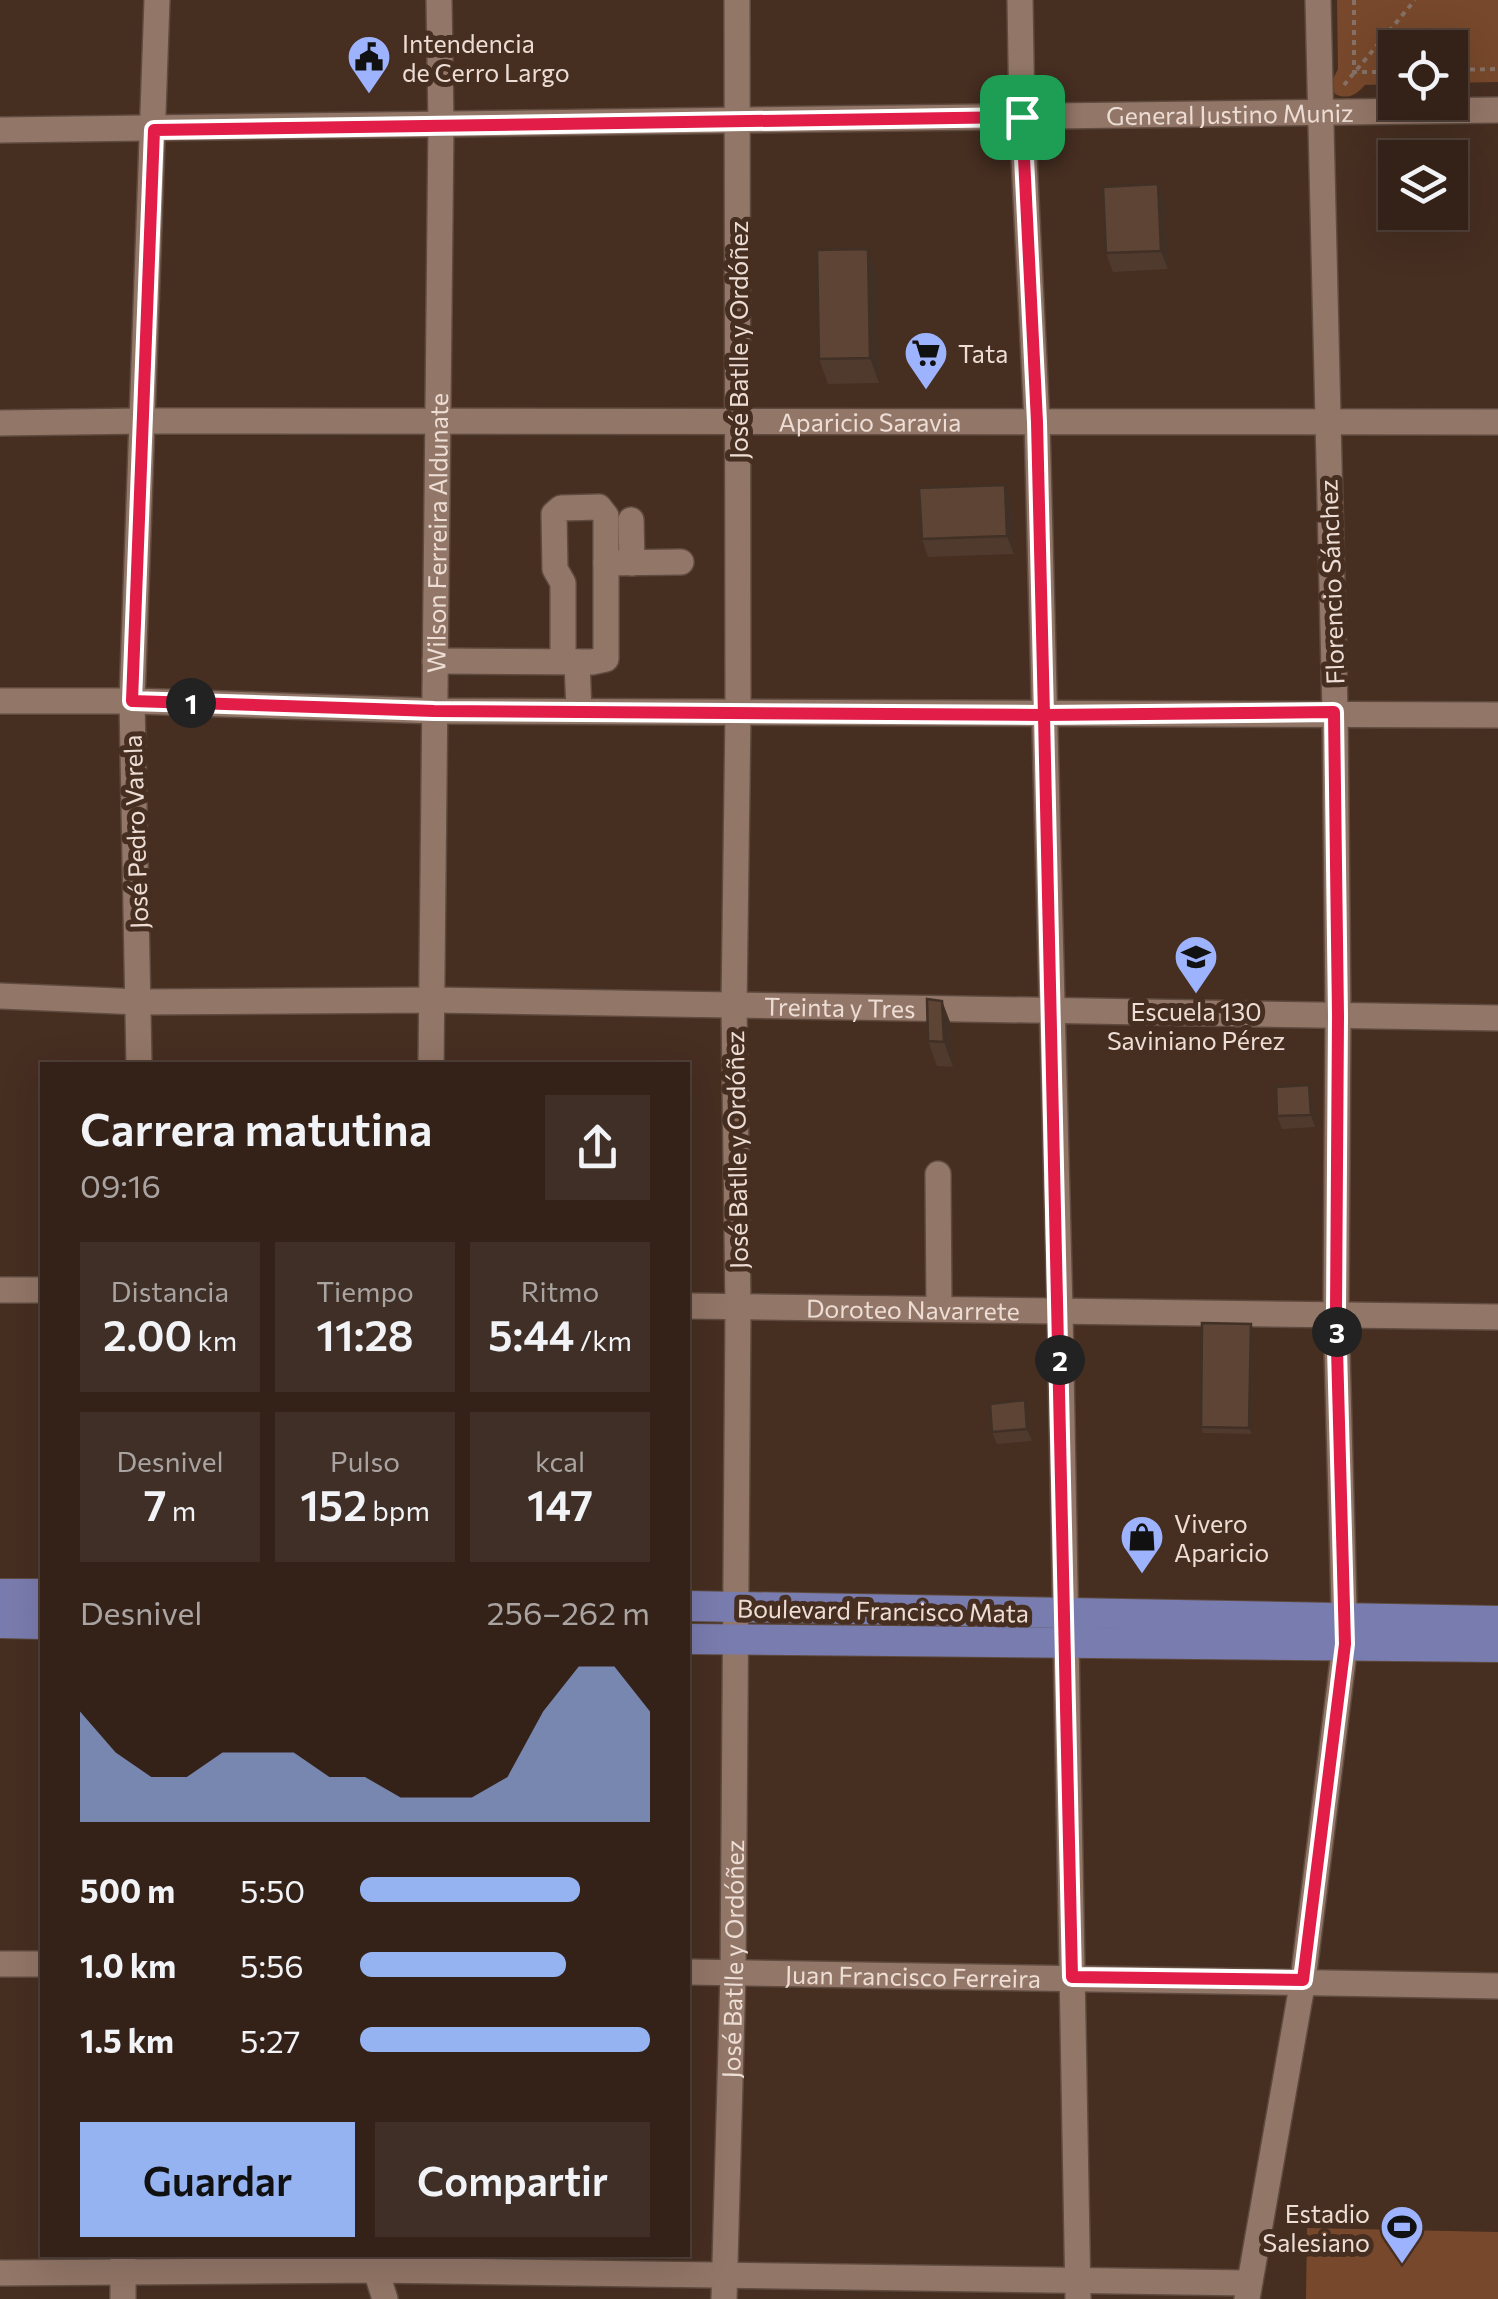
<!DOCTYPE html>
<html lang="es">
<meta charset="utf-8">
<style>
:root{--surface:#342219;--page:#3f2f26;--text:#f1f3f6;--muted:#a9a4a2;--line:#4e3f38;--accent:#95b2f1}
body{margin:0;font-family:Commissioner,sans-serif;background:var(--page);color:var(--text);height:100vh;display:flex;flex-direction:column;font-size:38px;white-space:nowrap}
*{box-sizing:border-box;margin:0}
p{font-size:32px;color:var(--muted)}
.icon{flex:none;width:55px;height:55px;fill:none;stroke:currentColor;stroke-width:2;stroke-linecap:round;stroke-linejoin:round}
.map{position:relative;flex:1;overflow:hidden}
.details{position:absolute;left:40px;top:1062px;width:650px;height:1195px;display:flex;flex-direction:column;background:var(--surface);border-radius:0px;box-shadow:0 10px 40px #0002,0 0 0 2px var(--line)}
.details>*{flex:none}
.controls{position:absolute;left:1378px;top:30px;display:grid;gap:20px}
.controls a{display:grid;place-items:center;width:90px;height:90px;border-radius:0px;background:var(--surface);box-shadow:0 10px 40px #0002,0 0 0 2px var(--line);font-size:50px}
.pin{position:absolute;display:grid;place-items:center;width:85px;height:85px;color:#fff;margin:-42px;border-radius:20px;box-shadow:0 5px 15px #0006}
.km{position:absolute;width:50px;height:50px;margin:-25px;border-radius:50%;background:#222;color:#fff;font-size:28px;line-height:50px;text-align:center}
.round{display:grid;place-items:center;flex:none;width:105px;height:105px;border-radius:0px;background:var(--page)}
.headline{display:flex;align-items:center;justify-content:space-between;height:170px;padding:0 40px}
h1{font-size:45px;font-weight:600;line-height:75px}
.figures{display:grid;grid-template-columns:repeat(3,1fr);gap:15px;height:170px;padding:10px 40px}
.figures div{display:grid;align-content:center;border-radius:0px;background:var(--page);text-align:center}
.figures b{font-size:42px;font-weight:600}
.figures small{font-size:28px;font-weight:400}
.figures p{font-size:28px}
.chart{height:280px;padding:20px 40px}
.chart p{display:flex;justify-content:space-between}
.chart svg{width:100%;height:180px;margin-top:10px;fill:var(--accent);opacity:.7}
.primary-button{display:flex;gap:20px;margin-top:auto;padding:20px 40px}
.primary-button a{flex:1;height:115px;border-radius:0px;background:var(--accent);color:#111;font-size:40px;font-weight:600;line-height:115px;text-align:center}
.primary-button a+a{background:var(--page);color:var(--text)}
ul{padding:0 40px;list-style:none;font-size:32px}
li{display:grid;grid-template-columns:160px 120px 1fr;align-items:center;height:75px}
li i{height:25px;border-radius:12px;background:var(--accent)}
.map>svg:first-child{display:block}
.green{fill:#77482b}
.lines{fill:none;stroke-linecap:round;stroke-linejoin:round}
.minor-casing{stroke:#5e4a3e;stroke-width:28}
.major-casing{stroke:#5e4a3e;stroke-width:32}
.path{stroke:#867166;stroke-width:4;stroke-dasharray:5 5;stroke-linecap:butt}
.minor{stroke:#927667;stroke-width:25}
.major{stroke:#797cae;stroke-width:30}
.wall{fill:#503a2e}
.shaded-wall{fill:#413025}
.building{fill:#5d4435;stroke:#413025;stroke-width:2.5}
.route-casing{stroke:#fff;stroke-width:20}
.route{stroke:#e11d48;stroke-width:12}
.labels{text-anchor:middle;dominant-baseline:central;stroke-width:10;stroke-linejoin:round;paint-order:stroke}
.poi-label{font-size:25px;fill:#edddd5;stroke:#462e21;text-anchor:start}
.street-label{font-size:25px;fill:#edddd5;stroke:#462e21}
</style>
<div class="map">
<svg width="1498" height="2299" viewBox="0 0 1498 2299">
<rect width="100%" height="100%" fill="#462e21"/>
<!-- green -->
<g class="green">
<path d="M1337 0H1498V82L1450 83V48H1395V84L1365 85C1356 95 1348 100 1335 94L1331 83 1338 69Z"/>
<path d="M1307 2228 1498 2232V2299H1306Z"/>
</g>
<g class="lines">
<defs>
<g id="minor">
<path d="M1020 0 1022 117 1037 422 1060 1310 1078 2299"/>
<path id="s1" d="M0 130 1498 110"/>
<path id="s2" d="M0 423 142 421 1498 422"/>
<path d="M631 520 632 563"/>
<path d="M606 563 681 562"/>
<path d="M435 661 592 662 606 659V516L599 507 561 508 554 514 555 569 563 583V662"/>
<path d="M577 662 579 711"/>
<path d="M0 701H132L435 711 1498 715"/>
<path id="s3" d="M0 996 140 1002 431 1000 1498 1018"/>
<path d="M139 1065 132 701 157 0"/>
<path id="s4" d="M431 1065 441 124 439 0"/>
<path d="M938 1174 939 1309"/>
<path d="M0 1290H42"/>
<path id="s5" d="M688 1306 1498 1317"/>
<path d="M0 1964H42"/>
<path id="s6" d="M688 1972 1498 1986"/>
<path d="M371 2255 385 2299"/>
<path d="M0 2273 375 2270 1249 2283"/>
<path d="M123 2299V2255"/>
<path id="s7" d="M724 2299 733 1973 738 1308 734 1006 738 712 737 0"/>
<path d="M1247 2299 1303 1980 1345 1644 1336 1313 1338 1016 1335 712 1318 0"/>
</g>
<g id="major">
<path d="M0 1594H42"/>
<path d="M688 1606 1498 1621"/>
<path d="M0 1623 42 1624"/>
<path d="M688 1639 1498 1647"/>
</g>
</defs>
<!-- minor casing -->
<use href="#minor" class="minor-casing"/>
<!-- major casing -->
<use href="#major" class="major-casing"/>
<!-- path -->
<g class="path">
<path d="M1354 0V72H1395"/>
<path d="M1450 70 1498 69"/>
<path d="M1344 85 1415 0"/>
</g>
<!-- minor -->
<use href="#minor" class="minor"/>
<!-- major -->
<use href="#major" class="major"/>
</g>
<!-- wall -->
<g class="wall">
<path d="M1158 184 1165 203 1168 269 1113 272 1106 253Z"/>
<path d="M877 274 879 383 828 384 819 359Z"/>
<path d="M1012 504 1014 554 928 557 922 539Z"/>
<path d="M942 1001 951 1025 953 1067 937 1066 928 1041Z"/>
<path d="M1314 1098 1315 1127 1282 1129 1277 1116Z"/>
<path d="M1251 1324 1253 1330 1252 1434 1203 1433 1201 1427Z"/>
<path d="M1025 1400 1029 1413 1032 1441 997 1444 992 1432Z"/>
</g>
<!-- shaded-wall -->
<g class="shaded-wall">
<path d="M1158 184 1165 203 1168 269 1161 251Z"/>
<path d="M868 249 877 274 879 383 870 358Z"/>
<path d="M1005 485 1012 504 1014 554 1007 536Z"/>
<path d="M942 1001 951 1025 953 1067 944 1042Z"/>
<path d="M1309 1085 1314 1098 1315 1127 1311 1115Z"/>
<path d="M1251 1324 1253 1330 1252 1434 1249 1428Z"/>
<path d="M1025 1400 1029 1413 1032 1441 1027 1429Z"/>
</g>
<!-- building -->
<g class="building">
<path d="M1158 184 1161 251 1106 253 1103 187Z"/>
<path d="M868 249 870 358 819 359 817 250Z"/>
<path d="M1005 485 1007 536 922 539 919 488Z"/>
<path d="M927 999 942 1001 944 1042 928 1041Z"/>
<path d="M1309 1085 1311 1115 1277 1116 1276 1087Z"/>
<path d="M1202 1323 1251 1324 1249 1428 1201 1427Z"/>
<path d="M1025 1400 1027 1429 992 1432 990 1404Z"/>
</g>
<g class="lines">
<defs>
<path id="route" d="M1022 117 154 130 132 701 434 711 1044 715 1072 1977 1303 1980 1345 1644 1336 1312 1338 1016 1334 712 1044 715 1037 422 1022 117"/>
</defs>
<!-- route casing -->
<use href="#route" class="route-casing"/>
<!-- route -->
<use href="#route" class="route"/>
</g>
<!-- icons -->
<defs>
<symbol id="civic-pin" viewBox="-11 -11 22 30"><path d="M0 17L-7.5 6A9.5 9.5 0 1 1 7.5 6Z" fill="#9eb3fd" stroke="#462e21"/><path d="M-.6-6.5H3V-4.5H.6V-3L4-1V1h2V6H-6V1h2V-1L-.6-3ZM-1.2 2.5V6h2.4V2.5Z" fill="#111"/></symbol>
<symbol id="supermarket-pin" viewBox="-11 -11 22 30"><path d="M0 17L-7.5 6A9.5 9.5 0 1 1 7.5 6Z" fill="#9eb3fd" stroke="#462e21"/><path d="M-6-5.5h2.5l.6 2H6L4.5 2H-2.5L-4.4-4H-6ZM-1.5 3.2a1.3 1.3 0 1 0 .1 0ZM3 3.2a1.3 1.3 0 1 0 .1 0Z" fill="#111"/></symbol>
<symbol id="school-pin" viewBox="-11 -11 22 30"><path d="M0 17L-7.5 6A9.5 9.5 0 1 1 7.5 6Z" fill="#9eb3fd" stroke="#462e21"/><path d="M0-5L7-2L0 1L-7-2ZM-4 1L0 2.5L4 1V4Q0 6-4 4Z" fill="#111"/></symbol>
<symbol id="shop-pin" viewBox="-11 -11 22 30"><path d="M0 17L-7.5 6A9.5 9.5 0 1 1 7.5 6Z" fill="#9eb3fd" stroke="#462e21"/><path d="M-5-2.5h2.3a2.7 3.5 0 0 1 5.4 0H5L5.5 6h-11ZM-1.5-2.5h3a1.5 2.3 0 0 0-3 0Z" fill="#111"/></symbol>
<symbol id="stadium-pin" viewBox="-11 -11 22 30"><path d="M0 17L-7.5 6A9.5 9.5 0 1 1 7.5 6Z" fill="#9eb3fd" stroke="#462e21"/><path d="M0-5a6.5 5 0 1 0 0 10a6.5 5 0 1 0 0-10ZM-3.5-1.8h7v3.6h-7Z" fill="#111"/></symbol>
</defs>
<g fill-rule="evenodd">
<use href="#civic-pin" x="344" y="32" width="50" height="68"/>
<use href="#supermarket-pin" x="901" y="328" width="50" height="68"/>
<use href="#school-pin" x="1171" y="932" width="50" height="68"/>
<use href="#shop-pin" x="1117" y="1512" width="50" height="68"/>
<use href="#stadium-pin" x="1377" y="2202" width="50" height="68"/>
</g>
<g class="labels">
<!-- poi labels -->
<g class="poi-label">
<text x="402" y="43">Intendencia<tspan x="402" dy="29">de Cerro Largo</tspan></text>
<text x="958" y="353">Tata</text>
<text x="1196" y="1011" text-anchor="middle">Escuela 130<tspan x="1196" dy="29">Saviniano Pérez</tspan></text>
<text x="1174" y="1523">Vivero<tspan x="1174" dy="29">Aparicio</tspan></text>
<text x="1370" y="2213" text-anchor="end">Estadio<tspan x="1370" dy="29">Salesiano</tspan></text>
</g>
<!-- street labels -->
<g class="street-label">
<text stroke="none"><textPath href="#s1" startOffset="1230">General Justino Muniz</textPath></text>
<text transform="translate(738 340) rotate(-90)">José Batlle y Ordóñez</text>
<text stroke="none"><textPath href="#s2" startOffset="870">Aparicio Saravia</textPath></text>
<text stroke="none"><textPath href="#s4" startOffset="532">Wilson Ferreira Aldunate</textPath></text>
<text transform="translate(1331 582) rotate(-92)">Florencio Sánchez</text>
<text transform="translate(135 832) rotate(-92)">José Pedro Varela</text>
<text stroke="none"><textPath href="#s3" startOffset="840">Treinta y Tres</textPath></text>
<text transform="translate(736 1150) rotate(-91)">José Batlle y Ordóñez</text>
<text stroke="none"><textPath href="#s5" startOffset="225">Doroteo Navarrete</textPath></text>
<text transform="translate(883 1610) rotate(1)">Boulevard Francisco Mata</text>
<text stroke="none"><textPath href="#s7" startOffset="340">José Batlle y Ordóñez</textPath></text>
<text stroke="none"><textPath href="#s6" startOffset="225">Juan Francisco Ferreira</textPath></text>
</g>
</g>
</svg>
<div class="controls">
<a><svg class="icon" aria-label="locate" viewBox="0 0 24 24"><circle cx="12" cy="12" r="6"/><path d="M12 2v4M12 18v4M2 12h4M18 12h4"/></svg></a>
<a><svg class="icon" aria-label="layers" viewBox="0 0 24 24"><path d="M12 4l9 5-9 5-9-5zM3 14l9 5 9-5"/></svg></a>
</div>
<div class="pin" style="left:1022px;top:117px;background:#1e9e55"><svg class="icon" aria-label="arrive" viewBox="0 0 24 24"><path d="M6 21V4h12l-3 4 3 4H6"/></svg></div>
<b class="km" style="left:191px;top:703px">1</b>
<b class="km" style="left:1060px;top:1360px">2</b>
<b class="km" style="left:1337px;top:1332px">3</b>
<section class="details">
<div class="headline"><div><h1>Carrera matutina</h1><p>09:16</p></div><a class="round"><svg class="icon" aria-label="share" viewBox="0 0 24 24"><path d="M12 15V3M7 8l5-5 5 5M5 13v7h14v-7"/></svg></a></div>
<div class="figures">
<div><p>Distancia</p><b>2.00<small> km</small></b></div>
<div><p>Tiempo</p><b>11:28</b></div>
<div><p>Ritmo</p><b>5:44<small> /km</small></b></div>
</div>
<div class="figures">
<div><p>Desnivel</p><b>7<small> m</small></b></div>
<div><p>Pulso</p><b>152<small> bpm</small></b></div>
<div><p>kcal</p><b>147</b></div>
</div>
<div class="chart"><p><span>Desnivel</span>256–262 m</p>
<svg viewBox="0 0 160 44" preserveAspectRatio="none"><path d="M0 44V17L10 27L20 33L30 33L40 27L50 27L60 27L70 33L80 33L90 38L100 38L110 38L120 33L130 17L140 6L150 6L160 17V44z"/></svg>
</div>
<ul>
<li><b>500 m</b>5:50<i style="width:76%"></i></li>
<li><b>1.0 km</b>5:56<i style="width:71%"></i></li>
<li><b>1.5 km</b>5:27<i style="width:100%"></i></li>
</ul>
<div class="primary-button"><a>Guardar</a><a>Compartir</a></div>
</section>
</div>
